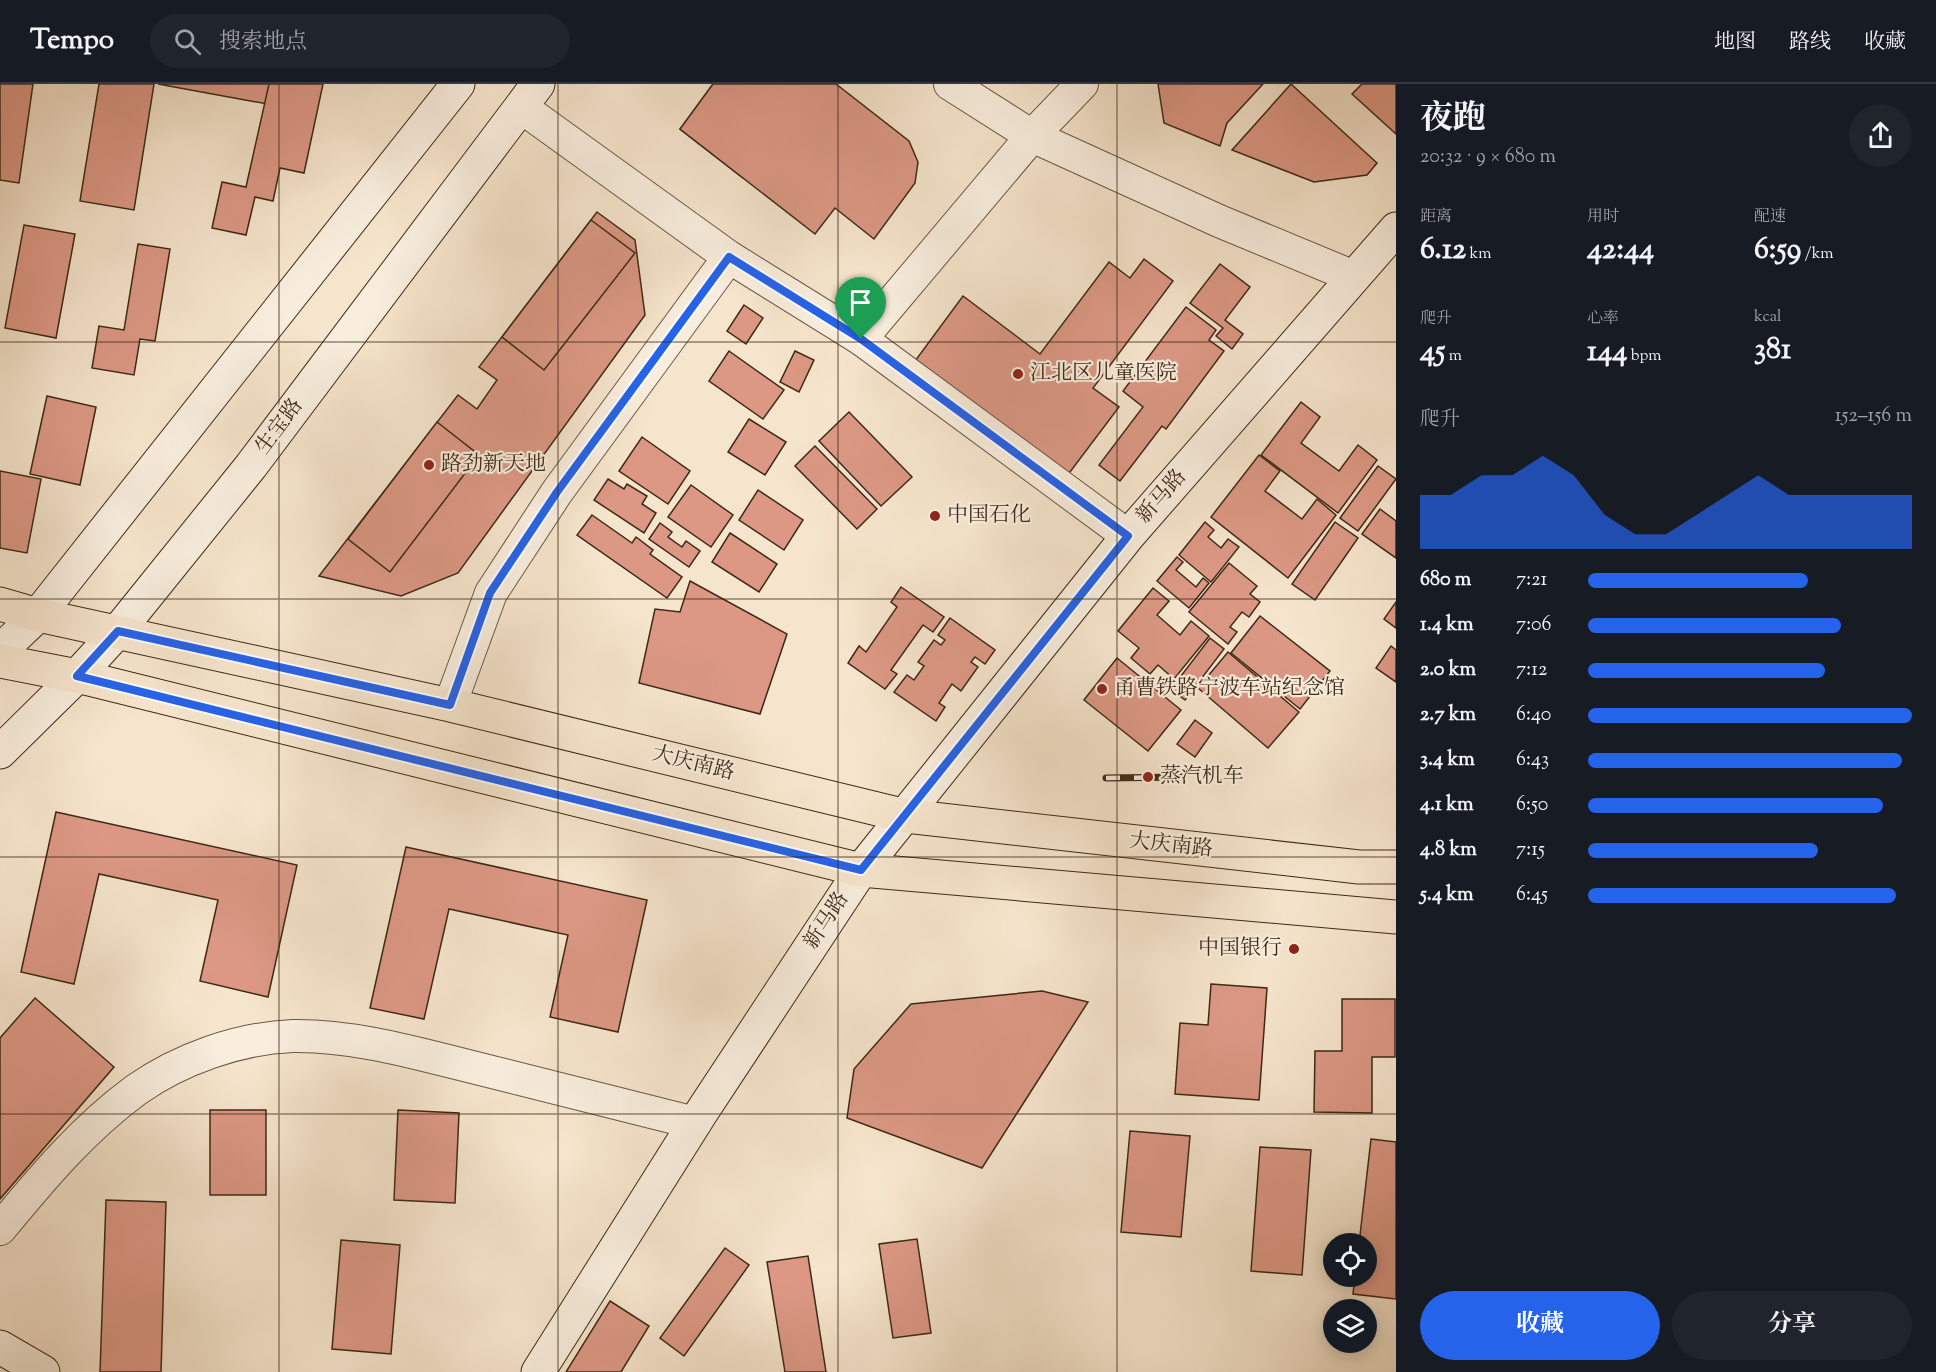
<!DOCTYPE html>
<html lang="zh">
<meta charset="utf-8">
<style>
:root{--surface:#171b24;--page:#20242c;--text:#f1f3f6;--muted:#9ea1a6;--line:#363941;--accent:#2563eb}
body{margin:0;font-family:"Sorts Mill Goudy","Noto Serif SC",serif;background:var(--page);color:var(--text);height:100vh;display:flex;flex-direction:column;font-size:22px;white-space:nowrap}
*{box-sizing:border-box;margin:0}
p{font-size:20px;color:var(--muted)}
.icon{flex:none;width:33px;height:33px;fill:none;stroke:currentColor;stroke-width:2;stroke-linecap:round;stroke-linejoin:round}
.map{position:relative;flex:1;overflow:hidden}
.sheet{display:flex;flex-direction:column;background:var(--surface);width:540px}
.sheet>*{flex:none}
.fabs{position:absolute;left:1323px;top:1149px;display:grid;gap:12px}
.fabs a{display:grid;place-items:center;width:54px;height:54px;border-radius:50%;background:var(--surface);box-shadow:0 3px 15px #0003;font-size:30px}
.pin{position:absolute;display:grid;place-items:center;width:51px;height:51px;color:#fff;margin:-62px -26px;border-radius:50% 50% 50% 0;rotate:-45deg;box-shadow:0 0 6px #0007}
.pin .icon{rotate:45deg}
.round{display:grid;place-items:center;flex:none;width:63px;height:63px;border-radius:32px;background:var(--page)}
.headline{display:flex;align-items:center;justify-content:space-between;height:102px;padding:0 24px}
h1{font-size:33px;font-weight:700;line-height:45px}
.figures{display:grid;grid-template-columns:repeat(3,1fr);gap:9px;height:102px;padding:6px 24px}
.figures div{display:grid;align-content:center}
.figures b{font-size:30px;font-weight:700}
.figures small{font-size:16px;font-weight:400}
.figures p{font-size:16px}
.chart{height:168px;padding:12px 24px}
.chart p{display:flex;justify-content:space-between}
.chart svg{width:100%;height:108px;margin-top:6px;fill:var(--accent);opacity:.7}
.action{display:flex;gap:12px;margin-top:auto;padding:12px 24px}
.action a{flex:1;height:69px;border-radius:36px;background:var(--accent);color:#fff;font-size:24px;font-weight:700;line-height:69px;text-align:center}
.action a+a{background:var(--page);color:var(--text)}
ul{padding:0 24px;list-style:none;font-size:20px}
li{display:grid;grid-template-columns:96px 72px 1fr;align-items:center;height:45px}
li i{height:15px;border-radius:8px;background:var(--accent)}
header{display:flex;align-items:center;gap:36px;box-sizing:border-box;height:84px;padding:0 30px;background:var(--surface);border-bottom:2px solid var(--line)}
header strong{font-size:28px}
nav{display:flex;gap:33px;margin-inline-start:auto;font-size:21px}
.search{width:420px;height:54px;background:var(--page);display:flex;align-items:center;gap:15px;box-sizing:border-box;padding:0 21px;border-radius:33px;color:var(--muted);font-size:22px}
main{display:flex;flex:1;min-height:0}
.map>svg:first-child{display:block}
.building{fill:#dc9885;stroke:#3e2916;stroke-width:1.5}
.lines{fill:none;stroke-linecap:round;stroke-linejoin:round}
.street-casing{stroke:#6c5844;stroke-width:34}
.secondary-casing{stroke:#3e2916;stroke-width:35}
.primary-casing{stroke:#3e2916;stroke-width:35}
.street{stroke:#f9eede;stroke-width:32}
.secondary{stroke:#f9eede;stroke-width:33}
.primary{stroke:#f6e5cd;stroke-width:33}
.rail-casing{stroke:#3e2916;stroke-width:7}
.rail{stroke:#f9eede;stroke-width:4.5;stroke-dasharray:14;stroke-linecap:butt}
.route-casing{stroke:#fff;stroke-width:12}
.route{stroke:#2563eb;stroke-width:8}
.grid{fill:none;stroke:#3e2916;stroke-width:1.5;stroke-opacity:0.55}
.poi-dot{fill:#8f2418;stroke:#f9eede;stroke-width:2}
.labels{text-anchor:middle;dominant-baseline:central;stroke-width:4.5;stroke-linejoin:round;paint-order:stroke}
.poi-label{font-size:21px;fill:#3e2916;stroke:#f9eede;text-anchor:start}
.street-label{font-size:21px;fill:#3e2916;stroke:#f9eede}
</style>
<header>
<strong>Tempo</strong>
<div class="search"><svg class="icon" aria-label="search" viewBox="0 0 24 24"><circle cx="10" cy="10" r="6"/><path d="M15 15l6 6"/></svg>搜索地点</div>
<nav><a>地图</a><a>路线</a><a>收藏</a></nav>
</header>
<main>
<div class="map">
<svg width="1396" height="1288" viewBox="0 0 1396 1288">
<rect width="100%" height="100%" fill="#f6e5cd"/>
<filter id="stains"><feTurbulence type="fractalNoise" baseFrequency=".00333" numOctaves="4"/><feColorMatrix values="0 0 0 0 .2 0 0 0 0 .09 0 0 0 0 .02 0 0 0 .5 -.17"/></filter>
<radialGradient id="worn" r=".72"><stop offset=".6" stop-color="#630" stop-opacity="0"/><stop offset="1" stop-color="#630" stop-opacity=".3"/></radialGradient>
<!-- building -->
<g class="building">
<path d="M0 0H33L19 99 0 96Z"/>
<path d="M99 0H154L134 126 80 117Z"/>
<path d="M158 0H288L284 23Z"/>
<path d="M269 0H323L304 89 280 84 273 117 255 113 246 151 212 144 222 98 246 103Z"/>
<path d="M713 0H818L743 94 680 45Z"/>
<path d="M713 0H836L909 57 918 78 915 99 874 155 835 124 815 150 680 45Z"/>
<path d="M1158 0H1263L1227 39 1220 62 1164 39Z"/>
<path d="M1291 0 1377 79 1367 91 1314 98 1232 66Z"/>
<path d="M1362 0H1396V50L1352 10Z"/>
<path d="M597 128 635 156 645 231 458 489 401 512 319 492 458 311 477 325 497 296 479 283Z"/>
<path d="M591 136 635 169 544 286 502 253Z"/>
<path d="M24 141 75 150 56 254 5 244Z"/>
<path d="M138 160 170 165 155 257 140 255 134 291 92 284 99 242 124 246Z"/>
<path d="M1144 175 1173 197 1093 304 1119 323 1067 392 915 277 963 212 1040 270 1109 178 1130 194Z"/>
<path d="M1220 180 1250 203 1225 236 1243 250 1232 265 1216 252 1223 244 1190 219Z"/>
<path d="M744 221 763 234 746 260 727 247Z"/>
<path d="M1186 223 1216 246 1209 256 1224 267 1166 345 1162 342 1120 397 1099 381 1143 323 1123 307Z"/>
<path d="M729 267 784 306 763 335 709 297Z"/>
<path d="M795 267 814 276 799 308 780 298Z"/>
<path d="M47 312 96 323 80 401 30 390Z"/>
<path d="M1301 318 1320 333 1301 359 1339 387 1358 361 1377 376 1338 429 1261 371Z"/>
<path d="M849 328 912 393 881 422 819 357Z"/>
<path d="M749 335 786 358 765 391 728 368Z"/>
<path d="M437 338 479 371 390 488 348 455Z"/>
<path d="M642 353 690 387 668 420 619 387Z"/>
<path d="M815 362 877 425 857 445 795 382Z"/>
<path d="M1259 371 1280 387 1265 407 1302 435 1317 415 1336 431 1288 494 1211 433Z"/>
<path d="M1378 382 1396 395 1358 447 1340 434Z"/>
<path d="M0 387 41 395 27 469 0 464Z"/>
<path d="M608 395 624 405 627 400 647 412 642 420 656 429 644 449 594 416Z"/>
<path d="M691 401 733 431 711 463 668 433Z"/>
<path d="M758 406 803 436 784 466 739 436Z"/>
<path d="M1380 425 1396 437V474L1362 450Z"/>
<path d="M592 431 632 459 636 453 653 466 650 470 682 493 667 514 577 451Z"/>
<path d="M1205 438 1214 446 1208 453 1221 464 1228 455 1239 463 1211 498 1179 471Z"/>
<path d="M1335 438 1358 454 1315 516 1292 500Z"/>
<path d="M660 439 672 448 668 453 682 463 686 457 700 467 689 483 649 455Z"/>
<path d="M730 449 777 480 759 508 712 478Z"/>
<path d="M1177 473 1183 478 1176 486 1196 503 1203 494 1209 499 1189 524 1157 497Z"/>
<path d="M1229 479 1257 502 1250 510 1260 518 1249 533 1242 528 1230 543 1237 548 1228 560 1189 528Z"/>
<path d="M690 497 787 550 760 630 639 599 655 525 680 528Z"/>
<path d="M901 503 944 533 933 548 923 541 891 586 897 590 885 605 848 579 859 562 866 568 897 523 891 518Z"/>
<path d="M1153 504 1169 517 1157 531 1180 551 1191 537 1209 552 1174 595 1158 581 1150 590 1131 574 1139 564 1118 547Z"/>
<path d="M1396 518V544L1384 535Z"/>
<path d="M1260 532 1330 587 1300 625 1231 569Z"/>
<path d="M950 534 995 566 985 580 975 573 971 578 978 583 961 607 952 600 939 619 945 623 936 637 894 608 907 591 914 596 924 582 918 578 934 556 941 561 945 556 938 551Z"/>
<path d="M1210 554 1224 565 1185 616 1171 605Z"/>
<path d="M1391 562 1396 566V598L1376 584Z"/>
<path d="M1228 568 1299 628 1268 664 1198 604Z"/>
<path d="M1117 574 1181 626 1148 667 1084 616Z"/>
<path d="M1195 636 1212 649 1195 673 1177 660Z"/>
<path d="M56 728 297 781 268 913 200 897 218 816 99 790 74 900 21 888Z"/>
<path d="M406 763 647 816 618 948 550 933 568 851 449 825 424 935 370 924Z"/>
<path d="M1211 900 1267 904 1259 1016 1175 1010 1180 939 1208 941Z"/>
<path d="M1042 907 1088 918 982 1084 847 1034 854 985 911 920Z"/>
<path d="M35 914 114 983 0 1115V954Z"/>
<path d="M1342 915H1395V973H1372V1029L1314 1028 1315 967H1342Z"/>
<rect x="210" y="1026" width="56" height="85"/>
<path d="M398 1026 459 1029 455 1119 394 1116Z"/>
<path d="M1130 1047 1190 1052 1181 1153 1121 1148Z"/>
<path d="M1371 1055 1396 1058V1215L1353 1210 1355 1192H1366V1160H1359Z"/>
<path d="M1260 1063 1311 1066 1302 1191 1251 1187Z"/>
<path d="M106 1116 166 1118 161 1288H100Z"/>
<path d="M917 1155 931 1249 893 1254 879 1160Z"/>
<path d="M341 1156 400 1161 391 1270 332 1265Z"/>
<path d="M725 1164 749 1181 684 1272 660 1254Z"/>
<path d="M808 1172 826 1288H785L767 1178Z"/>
<path d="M610 1217 649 1242 621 1288H566Z"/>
</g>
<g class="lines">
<defs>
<g id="street">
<path d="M950 0 1032 52 1219 137 1354 193"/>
<path d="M521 23 729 173"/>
<path d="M861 255 1032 52 1082 0"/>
<path d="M450 621 491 509 557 408 729 173 861 255 1128 452"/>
<path d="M0 1145C42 1094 83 1045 136 1006 180 975 239 954 293 952 357 951 422 971 484 986 554 1004 625 1021 695 1039"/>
</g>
<g id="secondary">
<path d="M0 567 38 531 458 0"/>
<path d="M0 668 77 592 118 547 251 382 538 0"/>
<path d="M0 1263 43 1288"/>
<path d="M538 1288 701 1029 861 786 1128 452 1396 145"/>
</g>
<g id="primary">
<path d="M0 520 38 531 450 621 906 732 1359 783H1396"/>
<path d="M0 577 77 592 861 786 1396 833"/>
</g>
</defs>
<!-- street casing -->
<use href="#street" class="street-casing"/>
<!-- secondary casing -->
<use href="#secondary" class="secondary-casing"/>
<!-- primary casing -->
<use href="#primary" class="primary-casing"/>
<!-- street -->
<use href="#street" class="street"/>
<!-- secondary -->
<use href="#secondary" class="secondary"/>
<!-- primary -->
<use href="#primary" class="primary"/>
<defs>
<path id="rail" d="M1106 694 1183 693"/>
</defs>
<!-- rail casing -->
<use href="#rail" class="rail-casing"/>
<!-- rail -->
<use href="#rail" class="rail"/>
</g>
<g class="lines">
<defs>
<path id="route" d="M729 173 861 255 1128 452 861 786 77 592 118 547 450 621 490 509 557 408Z"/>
</defs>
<!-- route casing -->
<use href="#route" class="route-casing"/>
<!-- route -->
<use href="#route" class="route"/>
</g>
<!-- grid -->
<path class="grid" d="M279 0V1288M558 0V1288M838 0V1288M1117 0V1288M0 258H1396M0 515H1396M0 773H1396M0 1030H1396"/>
<!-- markers -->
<g class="poi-dot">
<circle cx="1018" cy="290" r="6"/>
<circle cx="429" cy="381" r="6"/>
<circle cx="935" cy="432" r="6"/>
<circle cx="1102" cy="605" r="6"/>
<circle cx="1148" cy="693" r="6"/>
<circle cx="1294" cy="865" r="6"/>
</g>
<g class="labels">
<!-- poi labels -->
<g class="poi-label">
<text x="1030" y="290">江北区儿童医院</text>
<text x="441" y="381">路劲新天地</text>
<text x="947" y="432">中国石化</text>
<text x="1114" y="605">甬曹铁路宁波车站纪念馆</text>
<text x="1160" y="693">蒸汽机车</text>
<text x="1282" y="865" text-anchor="end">中国银行</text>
</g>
<!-- street labels -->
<g class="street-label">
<text transform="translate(280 343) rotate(-53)">生宝路</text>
<text transform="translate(1162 413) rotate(-49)">新马路</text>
<text transform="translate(693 680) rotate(14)">大庆南路</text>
<text transform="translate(1171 762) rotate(6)">大庆南路</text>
<text transform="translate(827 837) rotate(-57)">新马路</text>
</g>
</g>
<rect width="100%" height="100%" filter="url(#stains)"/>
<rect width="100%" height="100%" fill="url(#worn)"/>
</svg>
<div class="fabs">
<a><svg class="icon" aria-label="locate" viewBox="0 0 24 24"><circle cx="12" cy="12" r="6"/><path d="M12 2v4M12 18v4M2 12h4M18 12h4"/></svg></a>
<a><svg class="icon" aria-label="layers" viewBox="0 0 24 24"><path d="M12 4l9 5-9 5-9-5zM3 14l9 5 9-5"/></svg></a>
</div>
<div class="pin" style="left:861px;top:255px;background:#1e9e55"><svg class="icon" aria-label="arrive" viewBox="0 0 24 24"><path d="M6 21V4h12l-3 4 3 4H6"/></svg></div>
</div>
<section class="sheet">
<div class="headline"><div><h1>夜跑</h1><p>20:32 · 9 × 680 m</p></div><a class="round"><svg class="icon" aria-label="share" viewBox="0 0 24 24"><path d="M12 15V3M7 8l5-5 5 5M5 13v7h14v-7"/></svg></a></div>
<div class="figures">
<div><p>距离</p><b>6.12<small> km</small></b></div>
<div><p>用时</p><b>42:44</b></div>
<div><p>配速</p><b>6:59<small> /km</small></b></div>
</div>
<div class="figures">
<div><p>爬升</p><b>45<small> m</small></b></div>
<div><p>心率</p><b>144<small> bpm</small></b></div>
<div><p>kcal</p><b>381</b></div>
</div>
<div class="chart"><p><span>爬升</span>152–156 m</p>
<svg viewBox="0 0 160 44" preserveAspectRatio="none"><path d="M0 44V22L10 22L20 14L30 14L40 6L50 14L60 30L70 38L80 38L90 30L100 22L110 14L120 22L130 22L140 22L150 22L160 22V44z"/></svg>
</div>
<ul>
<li><b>680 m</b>7:21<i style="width:68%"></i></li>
<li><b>1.4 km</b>7:06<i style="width:78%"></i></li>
<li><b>2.0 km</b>7:12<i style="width:73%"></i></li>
<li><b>2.7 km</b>6:40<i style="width:100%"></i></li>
<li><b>3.4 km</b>6:43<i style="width:97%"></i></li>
<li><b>4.1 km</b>6:50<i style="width:91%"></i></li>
<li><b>4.8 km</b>7:15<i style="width:71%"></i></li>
<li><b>5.4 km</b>6:45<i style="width:95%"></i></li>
</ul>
<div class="action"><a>收藏</a><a>分享</a></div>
</section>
</main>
